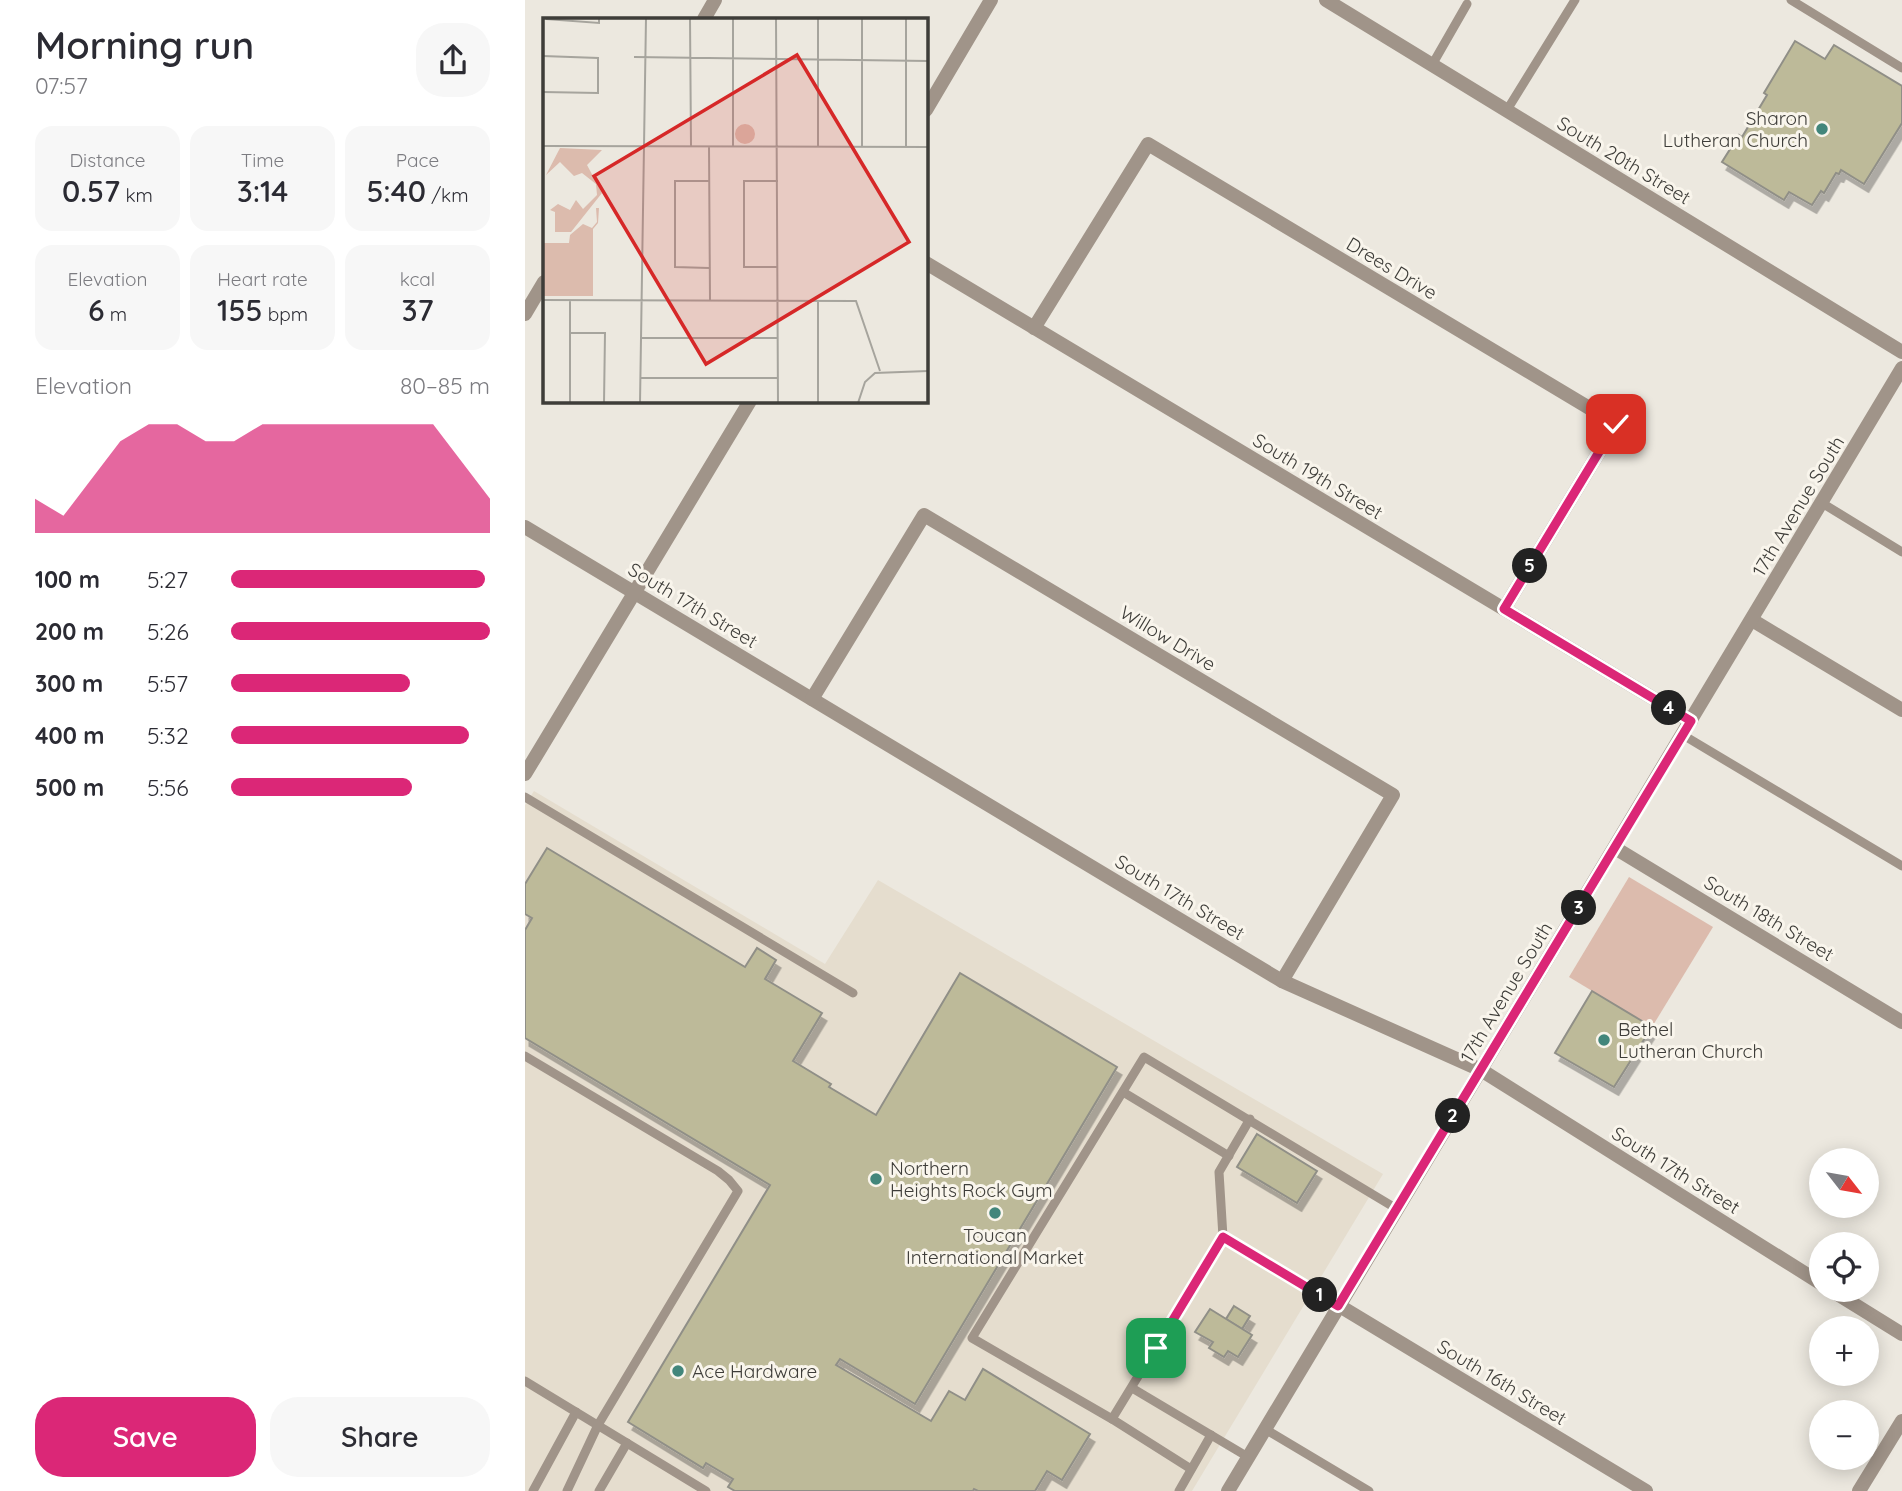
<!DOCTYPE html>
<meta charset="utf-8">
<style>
:root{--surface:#fff;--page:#f7f7f7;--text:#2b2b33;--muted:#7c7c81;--accent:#db2777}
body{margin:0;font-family:Quicksand,sans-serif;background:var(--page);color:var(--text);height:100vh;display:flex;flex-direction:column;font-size:26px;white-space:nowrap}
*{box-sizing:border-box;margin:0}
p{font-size:23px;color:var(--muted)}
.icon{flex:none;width:38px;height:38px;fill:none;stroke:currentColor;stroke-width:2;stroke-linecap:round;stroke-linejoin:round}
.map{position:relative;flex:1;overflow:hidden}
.sheet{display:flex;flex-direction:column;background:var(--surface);width:525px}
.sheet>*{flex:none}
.needle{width:46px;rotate:121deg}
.controls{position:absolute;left:1284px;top:1148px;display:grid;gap:14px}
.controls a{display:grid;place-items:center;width:70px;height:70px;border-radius:50%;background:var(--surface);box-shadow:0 4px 18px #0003;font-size:35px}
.pin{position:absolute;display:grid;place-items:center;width:60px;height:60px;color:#fff;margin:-30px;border-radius:14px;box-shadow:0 4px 10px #0006}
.km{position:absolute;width:35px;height:35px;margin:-18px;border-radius:50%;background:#222;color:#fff;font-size:19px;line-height:35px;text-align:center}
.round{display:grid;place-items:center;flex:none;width:74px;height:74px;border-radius:28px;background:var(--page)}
.head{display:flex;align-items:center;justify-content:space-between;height:119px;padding:0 35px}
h1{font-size:38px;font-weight:600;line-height:52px}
.figures{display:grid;grid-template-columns:repeat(3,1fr);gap:10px;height:119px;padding:7px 35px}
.figures div{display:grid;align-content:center;border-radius:18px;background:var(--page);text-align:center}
.figures b{font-size:30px;font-weight:600}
.figures small{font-size:19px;font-weight:400}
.figures p{font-size:19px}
.chart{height:196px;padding:14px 35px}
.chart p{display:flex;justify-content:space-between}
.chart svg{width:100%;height:126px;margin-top:7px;fill:var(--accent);opacity:.7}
.cta{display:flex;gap:14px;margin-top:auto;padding:14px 35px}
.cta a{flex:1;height:80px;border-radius:28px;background:var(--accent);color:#fff;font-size:28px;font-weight:600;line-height:80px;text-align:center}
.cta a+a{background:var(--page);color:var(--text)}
ul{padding:0 35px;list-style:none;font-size:23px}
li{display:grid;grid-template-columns:112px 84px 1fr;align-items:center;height:52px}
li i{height:18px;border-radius:9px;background:var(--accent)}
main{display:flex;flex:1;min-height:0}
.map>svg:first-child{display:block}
.built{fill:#e5ddce}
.green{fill:#dcbbad}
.building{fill:#bdba99;stroke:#908f87;stroke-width:2;filter:url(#shadow)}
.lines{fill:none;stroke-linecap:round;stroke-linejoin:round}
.service{stroke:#a09489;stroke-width:9}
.minor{stroke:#a09489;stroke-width:14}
.tertiary{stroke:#a09489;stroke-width:14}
.route-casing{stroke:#fff;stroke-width:14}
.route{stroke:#db2777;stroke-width:9}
.poi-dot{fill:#42867b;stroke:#f9f5ec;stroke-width:2.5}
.labels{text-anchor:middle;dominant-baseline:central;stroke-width:6;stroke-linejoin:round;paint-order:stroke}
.poi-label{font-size:19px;fill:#3e3d39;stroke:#f9f5ec;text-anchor:start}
.street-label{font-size:19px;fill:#3e3d39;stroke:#f9f5ec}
.inset-road{fill:none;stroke:#a6a49d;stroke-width:2}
.view{fill:#d62828;fill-opacity:0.15;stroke:#d62828;stroke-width:3.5}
.inset-edge{fill:none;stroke:#3e3d39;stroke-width:3.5}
</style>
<main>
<section class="sheet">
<div class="head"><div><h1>Morning run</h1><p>07:57</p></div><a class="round"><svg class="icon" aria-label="share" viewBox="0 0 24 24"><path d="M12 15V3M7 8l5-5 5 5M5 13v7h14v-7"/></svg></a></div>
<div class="figures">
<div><p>Distance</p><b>0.57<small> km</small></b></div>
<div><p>Time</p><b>3:14</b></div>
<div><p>Pace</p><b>5:40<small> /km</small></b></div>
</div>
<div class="figures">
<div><p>Elevation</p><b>6<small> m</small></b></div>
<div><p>Heart rate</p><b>155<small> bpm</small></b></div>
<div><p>kcal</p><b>37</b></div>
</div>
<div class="chart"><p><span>Elevation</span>80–85 m</p>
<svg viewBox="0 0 160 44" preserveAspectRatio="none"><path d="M0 44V32L10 38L20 25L30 12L40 6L50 6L60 12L70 12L80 6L90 6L100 6L110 6L120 6L130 6L140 6L150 19L160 32V44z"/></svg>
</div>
<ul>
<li><b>100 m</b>5:27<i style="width:98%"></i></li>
<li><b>200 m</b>5:26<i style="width:100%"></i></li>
<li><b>300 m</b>5:57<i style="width:69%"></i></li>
<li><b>400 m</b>5:32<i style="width:92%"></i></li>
<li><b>500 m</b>5:56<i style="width:70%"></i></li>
</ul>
<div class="cta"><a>Save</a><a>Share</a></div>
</section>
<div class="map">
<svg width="1377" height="1491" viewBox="0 0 1377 1491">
<defs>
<filter id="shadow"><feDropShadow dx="4.5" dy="8" stdDeviation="0" flood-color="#0004"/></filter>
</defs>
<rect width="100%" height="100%" fill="#ece8df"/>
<!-- built -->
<path class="built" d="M9 791 300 964 353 880 858 1174 667 1491H0V805Z"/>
<!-- green -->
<path class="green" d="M1104 877 1188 927 1127 1027 1044 977Z"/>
<!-- building -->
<g class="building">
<path d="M1270 41 1300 59 1309 45 1377 86V123L1339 184 1316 170 1314 174 1311 173 1299 193 1296 191 1287 205 1264 192 1259 200 1197 162 1214 135 1217 137 1242 95 1239 93Z"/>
<path d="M22 848 220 967 232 948 251 960 240 979 297 1013 268 1061 306 1084 304 1087 351 1115 435 973 592 1067 390 1404 315 1359 311 1365 406 1421 424 1391 440 1400 458 1369 565 1434 537 1480 522 1471 510 1491H453L449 1489 448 1491H210L203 1487 208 1479 181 1463 178 1468 103 1422 245 1185 0 1038V930L7 918 0 914V884Z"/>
<path d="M1067 991 1127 1027 1089 1087 1030 1053Z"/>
<path d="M732 1134 792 1171 772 1203 712 1167Z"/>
<path d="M709 1306 725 1316 717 1329 701 1319Z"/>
<path d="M685 1309 727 1335 713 1357 703 1351 699 1357 684 1348 688 1342 670 1332Z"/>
</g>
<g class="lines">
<!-- service -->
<g class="service">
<path d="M1266 0 1377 68"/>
<path d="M907 65 942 4"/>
<path d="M982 110 1050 0"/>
<path d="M1297 503 1377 552"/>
<path d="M1158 735 1377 866"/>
<path d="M0 797 328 993"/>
<path d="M0 1056 193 1171 204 1180 213 1191 73 1425 42 1491"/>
<path d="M598 1092 704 1156"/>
<path d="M725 1119 694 1172 698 1237 587 1419 447 1338 619 1057 872 1209"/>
<path d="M698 1237 813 1305"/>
<path d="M0 1381 181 1491"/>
<path d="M607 1388 723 1457"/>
<path d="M587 1419 666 1469"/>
<path d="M740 1429 844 1491"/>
<path d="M8 1491 51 1412"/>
<path d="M74 1491 102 1443"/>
<path d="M654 1491 686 1435"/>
</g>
<!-- minor -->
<g class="minor">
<path d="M179 19 190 0"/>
<path d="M401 110 466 0"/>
<path d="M401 263 1166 721"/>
<path d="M0 314 19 282"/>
<path d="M509 328 623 144 1091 424 979 609"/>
<path d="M0 527 757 981 956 1070 1297 1284"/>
<path d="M1227 620 1377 710"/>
<path d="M287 699 399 515 868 795 757 981"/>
<path d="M0 774 225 401"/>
<path d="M1090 848 1377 1022"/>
<path d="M1306 1290 1377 1334"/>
<path d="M813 1305 1121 1491"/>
<path d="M1334 1491 1377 1421"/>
</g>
<!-- tertiary -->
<g class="tertiary">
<path d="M801 0 1377 352"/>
<path d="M703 1491 1377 368"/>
</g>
</g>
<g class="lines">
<defs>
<path id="route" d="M631 1348 698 1237 813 1306 1166 721 979 609 1091 424"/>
</defs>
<!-- route casing -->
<use href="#route" class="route-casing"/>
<!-- route -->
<use href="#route" class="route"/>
</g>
<!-- markers -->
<g class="poi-dot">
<circle cx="1297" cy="129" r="7"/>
<circle cx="1079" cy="1040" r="7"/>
<circle cx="351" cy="1179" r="7"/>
<circle cx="470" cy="1213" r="7"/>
<circle cx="153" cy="1371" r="7"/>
</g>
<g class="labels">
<!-- poi labels -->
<g class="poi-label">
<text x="1283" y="118" text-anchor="end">Sharon<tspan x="1283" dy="22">Lutheran Church</tspan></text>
<text x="1093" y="1029">Bethel<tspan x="1093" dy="22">Lutheran Church</tspan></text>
<text x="365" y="1168">Northern<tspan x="365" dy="22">Heights Rock Gym</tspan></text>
<text x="470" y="1235" text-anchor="middle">Toucan<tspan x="470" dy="22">International Market</tspan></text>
<text x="167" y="1371">Ace Hardware</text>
</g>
<!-- street labels -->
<g class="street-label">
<text transform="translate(1099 160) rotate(31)">South 20th Street</text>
<text transform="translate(867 268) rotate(31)">Drees Drive</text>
<text transform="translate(793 476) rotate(31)">South 19th Street</text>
<text transform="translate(1273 506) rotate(-59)">17th Avenue South</text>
<text transform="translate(168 605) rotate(31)">South 17th Street</text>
<text transform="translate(643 638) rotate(31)">Willow Drive</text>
<text transform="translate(655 897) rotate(31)">South 17th Street</text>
<text transform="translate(1244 918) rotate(31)">South 18th Street</text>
<text transform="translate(981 992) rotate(-59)">17th Avenue South</text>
<text transform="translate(1151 1170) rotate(32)">South 17th Street</text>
<text transform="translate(977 1382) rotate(31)">South 16th Street</text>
</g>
</g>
<!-- overview -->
<g transform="translate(18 18)">
<rect width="385" height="385" fill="#ece8df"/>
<path d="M192 116a10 10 0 1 1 20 0a10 10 0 1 1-20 0ZM17 130 59 132 44 147 59 175 28 214H12V194L7 192 15 186 27 192 33 182 40 191 54 177 53 166 39 155 31 158 17 144 3 157ZM53 190H56L55 205 50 211V278H0V225H26L27 217 40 206 49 210 54 204Z" fill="#dcbbad"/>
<path class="inset-road" d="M147 0 148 128M233 0 235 385M363 0V129M3 1 56 5V0M0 38 55 40V75L0 74M91 39 385 43M0 128 385 129M166 128 167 282M190 128V0M275 128V0M319 128V0M166 163H132V249L166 250M235 163H201V249H235M0 282 313 283 337 353M27 282V385M275 282V385M26 315H62L61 385M97 320H235M97 360H235M97 385 103 0M315 385 322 364 332 355 385 353"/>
<path class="view" d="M254 37 366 224 163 346 51 158Z"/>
<rect width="385" height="385" class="inset-edge"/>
</g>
</svg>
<div class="controls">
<a><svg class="needle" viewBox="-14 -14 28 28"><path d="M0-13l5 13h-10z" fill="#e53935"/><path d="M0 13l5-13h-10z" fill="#7c7c81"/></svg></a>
<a><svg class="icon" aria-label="locate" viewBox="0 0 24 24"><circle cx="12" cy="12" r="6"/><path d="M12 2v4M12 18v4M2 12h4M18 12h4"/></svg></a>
<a>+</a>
<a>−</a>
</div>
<div class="pin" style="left:631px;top:1348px;background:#1e9e55"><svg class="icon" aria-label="arrive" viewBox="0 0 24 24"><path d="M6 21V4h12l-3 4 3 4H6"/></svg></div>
<div class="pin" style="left:1091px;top:424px;background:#d93025"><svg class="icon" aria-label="check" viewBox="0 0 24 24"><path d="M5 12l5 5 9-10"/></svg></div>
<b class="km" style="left:795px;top:1295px">1</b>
<b class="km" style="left:928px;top:1116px">2</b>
<b class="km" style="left:1054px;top:908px">3</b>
<b class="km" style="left:1144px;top:708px">4</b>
<b class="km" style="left:1005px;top:566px">5</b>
</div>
</main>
